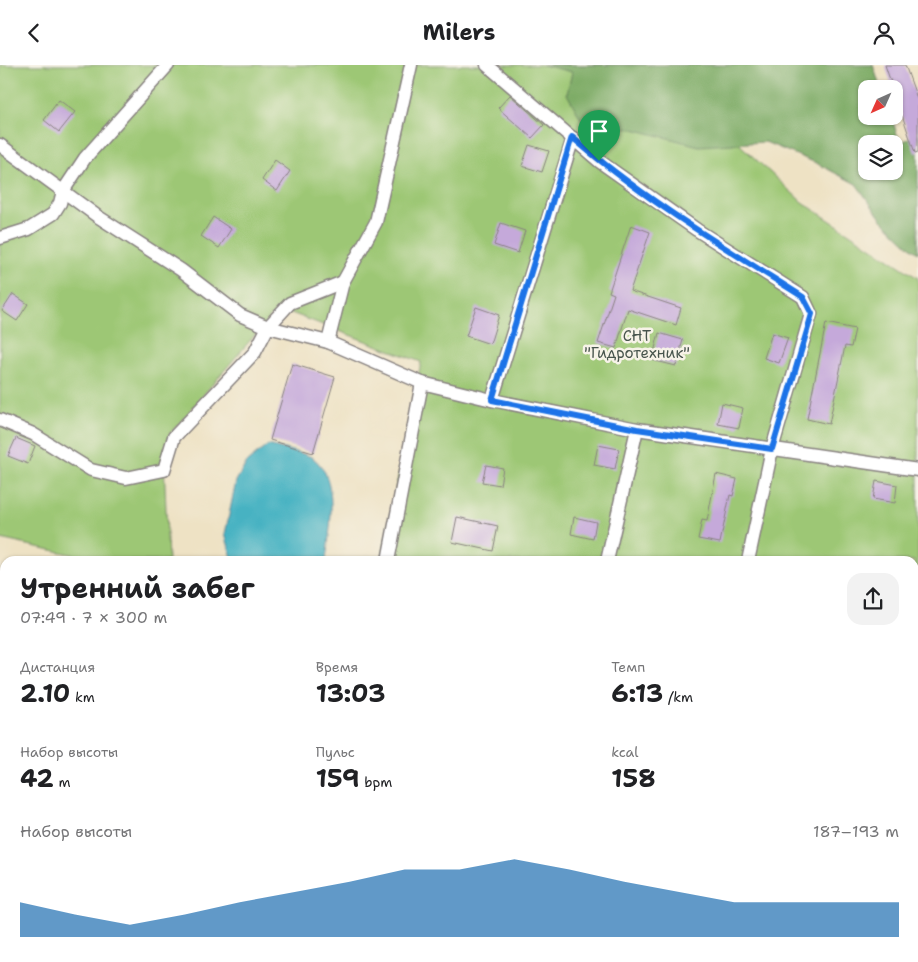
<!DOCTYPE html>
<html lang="ru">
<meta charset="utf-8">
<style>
:root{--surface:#fff;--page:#f2f2f2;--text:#202124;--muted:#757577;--accent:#1f6fb2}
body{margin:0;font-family:"Shantell Sans",sans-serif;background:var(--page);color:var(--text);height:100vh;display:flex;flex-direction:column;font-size:19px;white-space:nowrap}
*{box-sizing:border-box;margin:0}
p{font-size:16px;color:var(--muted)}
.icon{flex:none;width:28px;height:28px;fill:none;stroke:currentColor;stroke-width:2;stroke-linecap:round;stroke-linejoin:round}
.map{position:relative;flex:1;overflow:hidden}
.drawer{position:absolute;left:0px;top:491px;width:919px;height:406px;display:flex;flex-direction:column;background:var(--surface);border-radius:15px 15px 0 0;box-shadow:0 1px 4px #0004}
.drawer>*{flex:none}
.needle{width:32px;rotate:225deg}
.tools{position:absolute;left:858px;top:15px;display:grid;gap:10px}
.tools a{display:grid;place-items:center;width:45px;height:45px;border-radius:10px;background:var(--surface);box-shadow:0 1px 4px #0004;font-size:25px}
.pin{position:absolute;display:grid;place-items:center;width:42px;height:42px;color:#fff;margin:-51px -21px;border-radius:50% 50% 50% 0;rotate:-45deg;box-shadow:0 0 5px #0007}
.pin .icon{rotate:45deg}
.round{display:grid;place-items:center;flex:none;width:52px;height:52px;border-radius:15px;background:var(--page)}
.head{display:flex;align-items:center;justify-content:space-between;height:85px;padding:0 20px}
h1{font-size:28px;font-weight:700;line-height:38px}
.stats{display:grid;grid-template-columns:repeat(3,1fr);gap:8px;height:85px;padding:5px 20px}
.stats div{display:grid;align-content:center}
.stats b{font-size:25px;font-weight:700}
.stats small{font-size:14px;font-weight:400}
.stats p{font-size:14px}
.chart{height:140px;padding:10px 20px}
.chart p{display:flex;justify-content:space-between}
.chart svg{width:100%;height:90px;margin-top:5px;fill:var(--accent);opacity:.7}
header{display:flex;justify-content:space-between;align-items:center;height:65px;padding:0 20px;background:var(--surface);font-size:22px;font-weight:700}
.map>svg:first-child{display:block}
.green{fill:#9dc774;stroke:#607458}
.forest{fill:#7eac66;stroke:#506750;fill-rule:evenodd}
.water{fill:#46b2c2;stroke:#346a7e}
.building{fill:#c5a9da}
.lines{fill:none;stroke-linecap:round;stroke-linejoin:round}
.lane-casing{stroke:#888280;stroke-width:15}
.lane{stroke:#fff;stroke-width:12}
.route-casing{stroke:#fff;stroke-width:10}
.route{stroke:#1a73e8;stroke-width:6}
.labels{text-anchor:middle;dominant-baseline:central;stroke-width:5;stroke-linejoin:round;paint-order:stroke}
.park-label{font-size:15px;fill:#47544c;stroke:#f7f3e8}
</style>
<header><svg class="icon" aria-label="back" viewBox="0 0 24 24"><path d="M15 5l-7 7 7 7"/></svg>Milers<svg class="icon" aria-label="person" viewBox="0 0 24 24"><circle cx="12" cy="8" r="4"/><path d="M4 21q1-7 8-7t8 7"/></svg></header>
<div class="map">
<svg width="918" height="897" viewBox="0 0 918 897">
<rect width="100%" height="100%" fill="#f7f3e8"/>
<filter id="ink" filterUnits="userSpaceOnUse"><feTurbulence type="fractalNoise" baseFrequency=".02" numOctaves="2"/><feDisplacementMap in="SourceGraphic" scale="10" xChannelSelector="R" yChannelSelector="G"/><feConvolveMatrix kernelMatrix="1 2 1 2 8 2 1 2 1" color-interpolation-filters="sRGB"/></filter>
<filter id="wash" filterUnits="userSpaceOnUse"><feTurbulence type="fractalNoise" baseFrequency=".0096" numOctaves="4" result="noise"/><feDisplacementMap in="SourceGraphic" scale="20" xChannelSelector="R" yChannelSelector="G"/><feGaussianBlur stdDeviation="1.12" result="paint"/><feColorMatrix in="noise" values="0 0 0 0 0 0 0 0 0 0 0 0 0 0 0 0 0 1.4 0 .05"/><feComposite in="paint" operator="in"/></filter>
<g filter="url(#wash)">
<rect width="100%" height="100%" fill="#eee2c4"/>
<!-- green -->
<g class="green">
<path d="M0 0H654L802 137 918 213V657H914V496H381L421 297 278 243 169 370 164 394 168 496H102L0 474Z"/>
<path d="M0 714 5 715V892H914V881H918V897H0Z"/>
</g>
<!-- forest -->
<path class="forest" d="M543 0H873L881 24H866V51H891L900 78 918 69V188L911 183 882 155 856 119 816 98 765 77 699 81 633 64 611 63 581 54 567 29 572 7ZM866 79H894V106H866Z"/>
<!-- water -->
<g class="water">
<path d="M268 380C278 383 306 388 313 393 341 414 329 466 326 496H233L225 469 236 416 247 397Z"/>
<path d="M0 510 5 511V678L0 676Z"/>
<rect x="914" y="682" width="4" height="176"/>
</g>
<g id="blocks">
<!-- building -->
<g class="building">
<path d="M885 0H905L918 36V87L915 88Z"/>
<path d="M510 30 544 60 532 73 498 43Z"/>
<path d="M59 35 75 47 59 67 44 55Z"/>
<path d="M529 80 549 86 542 107 522 101Z"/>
<path d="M275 95 290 106 277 126 262 115Z"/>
<path d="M213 152 231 164 219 183 201 171Z"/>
<path d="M501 158 525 166 518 188 494 180Z"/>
<path d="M631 160 650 167 630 226 681 243 676 260 628 244 616 283 598 278 614 229 609 227Z"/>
<path d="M13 229 28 239 17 256 2 246Z"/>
<path d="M476 242 499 250 490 279 466 271Z"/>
<path d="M826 258 855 264 851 282 845 281 829 359 807 354Z"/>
<path d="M659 268 683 275 676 301 652 295Z"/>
<path d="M772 268 788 273 779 298 764 293Z"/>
<path d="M292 299 335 312 313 388 270 375Z"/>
<path d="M722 338 743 343 739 363 718 359Z"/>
<path d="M16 373 35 381 28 399 8 391Z"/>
<path d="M598 380 619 384 615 404 594 400Z"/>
<path d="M486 400 503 403 500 420 482 417Z"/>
<path d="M716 409 737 414 733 431 730 430 720 478 698 474 702 455 707 456Z"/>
<path d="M876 416 897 420 895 438 873 434Z"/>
<path d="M457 452 498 461 493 486 452 477Z"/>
<path d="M574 452 596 457 593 474 571 469Z"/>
</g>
</g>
</g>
<g filter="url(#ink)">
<use href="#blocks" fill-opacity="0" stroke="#888280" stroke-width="1"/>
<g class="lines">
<defs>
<g id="lane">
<path d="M487 0 599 96 697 165 803 232 811 249 772 384 748 496"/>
<path d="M0 80 97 151 181 205 240 250 268 262 328 277 422 318 492 335 637 364 918 405"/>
<path d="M0 173 29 164 53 149 60 138 63 126 85 93 168 0"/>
<path d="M328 277 343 217 376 157 411 0"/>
<path d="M492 335 573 73"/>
<path d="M0 355 33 369 91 405 126 413 164 405 174 372 255 287 268 262 290 238 343 217"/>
<path d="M388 496 422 318"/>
<path d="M607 496 637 364"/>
</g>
</defs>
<!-- lane casing -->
<use href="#lane" class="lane-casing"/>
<!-- lane -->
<use href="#lane" class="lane"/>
</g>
</g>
<g class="lines" filter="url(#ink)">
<defs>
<path id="route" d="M572 72C643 134 724 182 803 232L812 249 772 384 637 364 492 335Z"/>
</defs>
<!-- route casing -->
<use href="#route" class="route-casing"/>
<!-- route -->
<use href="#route" class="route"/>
</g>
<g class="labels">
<!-- park labels -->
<g class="park-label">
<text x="637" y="271">СНТ<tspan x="637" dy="17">"Гидротехник"</tspan></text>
</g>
</g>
</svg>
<div class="tools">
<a><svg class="needle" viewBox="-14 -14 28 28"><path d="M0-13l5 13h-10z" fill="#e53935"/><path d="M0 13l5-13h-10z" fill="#757577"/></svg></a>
<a><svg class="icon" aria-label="layers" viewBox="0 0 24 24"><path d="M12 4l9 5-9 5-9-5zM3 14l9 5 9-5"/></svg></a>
</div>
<div class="pin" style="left:599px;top:96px;background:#1e9e55"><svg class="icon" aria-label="arrive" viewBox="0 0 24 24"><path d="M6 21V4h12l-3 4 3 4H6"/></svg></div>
<section class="drawer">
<div class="head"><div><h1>Утренний забег</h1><p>07:49 · 7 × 300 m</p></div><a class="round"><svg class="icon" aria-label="share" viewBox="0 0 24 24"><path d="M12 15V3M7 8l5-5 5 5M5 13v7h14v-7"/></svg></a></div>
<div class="stats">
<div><p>Дистанция</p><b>2.10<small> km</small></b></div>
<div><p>Время</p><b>13:03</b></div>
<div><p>Темп</p><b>6:13<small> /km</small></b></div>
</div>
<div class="stats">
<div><p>Набор высоты</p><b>42<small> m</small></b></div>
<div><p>Пульс</p><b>159<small> bpm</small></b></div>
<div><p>kcal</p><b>158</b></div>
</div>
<div class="chart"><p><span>Набор высоты</span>187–193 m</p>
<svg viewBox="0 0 160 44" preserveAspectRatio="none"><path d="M0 44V27L10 33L20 38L30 33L40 27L50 22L60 17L70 11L80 11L90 6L100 11L110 17L120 22L130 27L140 27L150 27L160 27V44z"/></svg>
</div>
</section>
</div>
